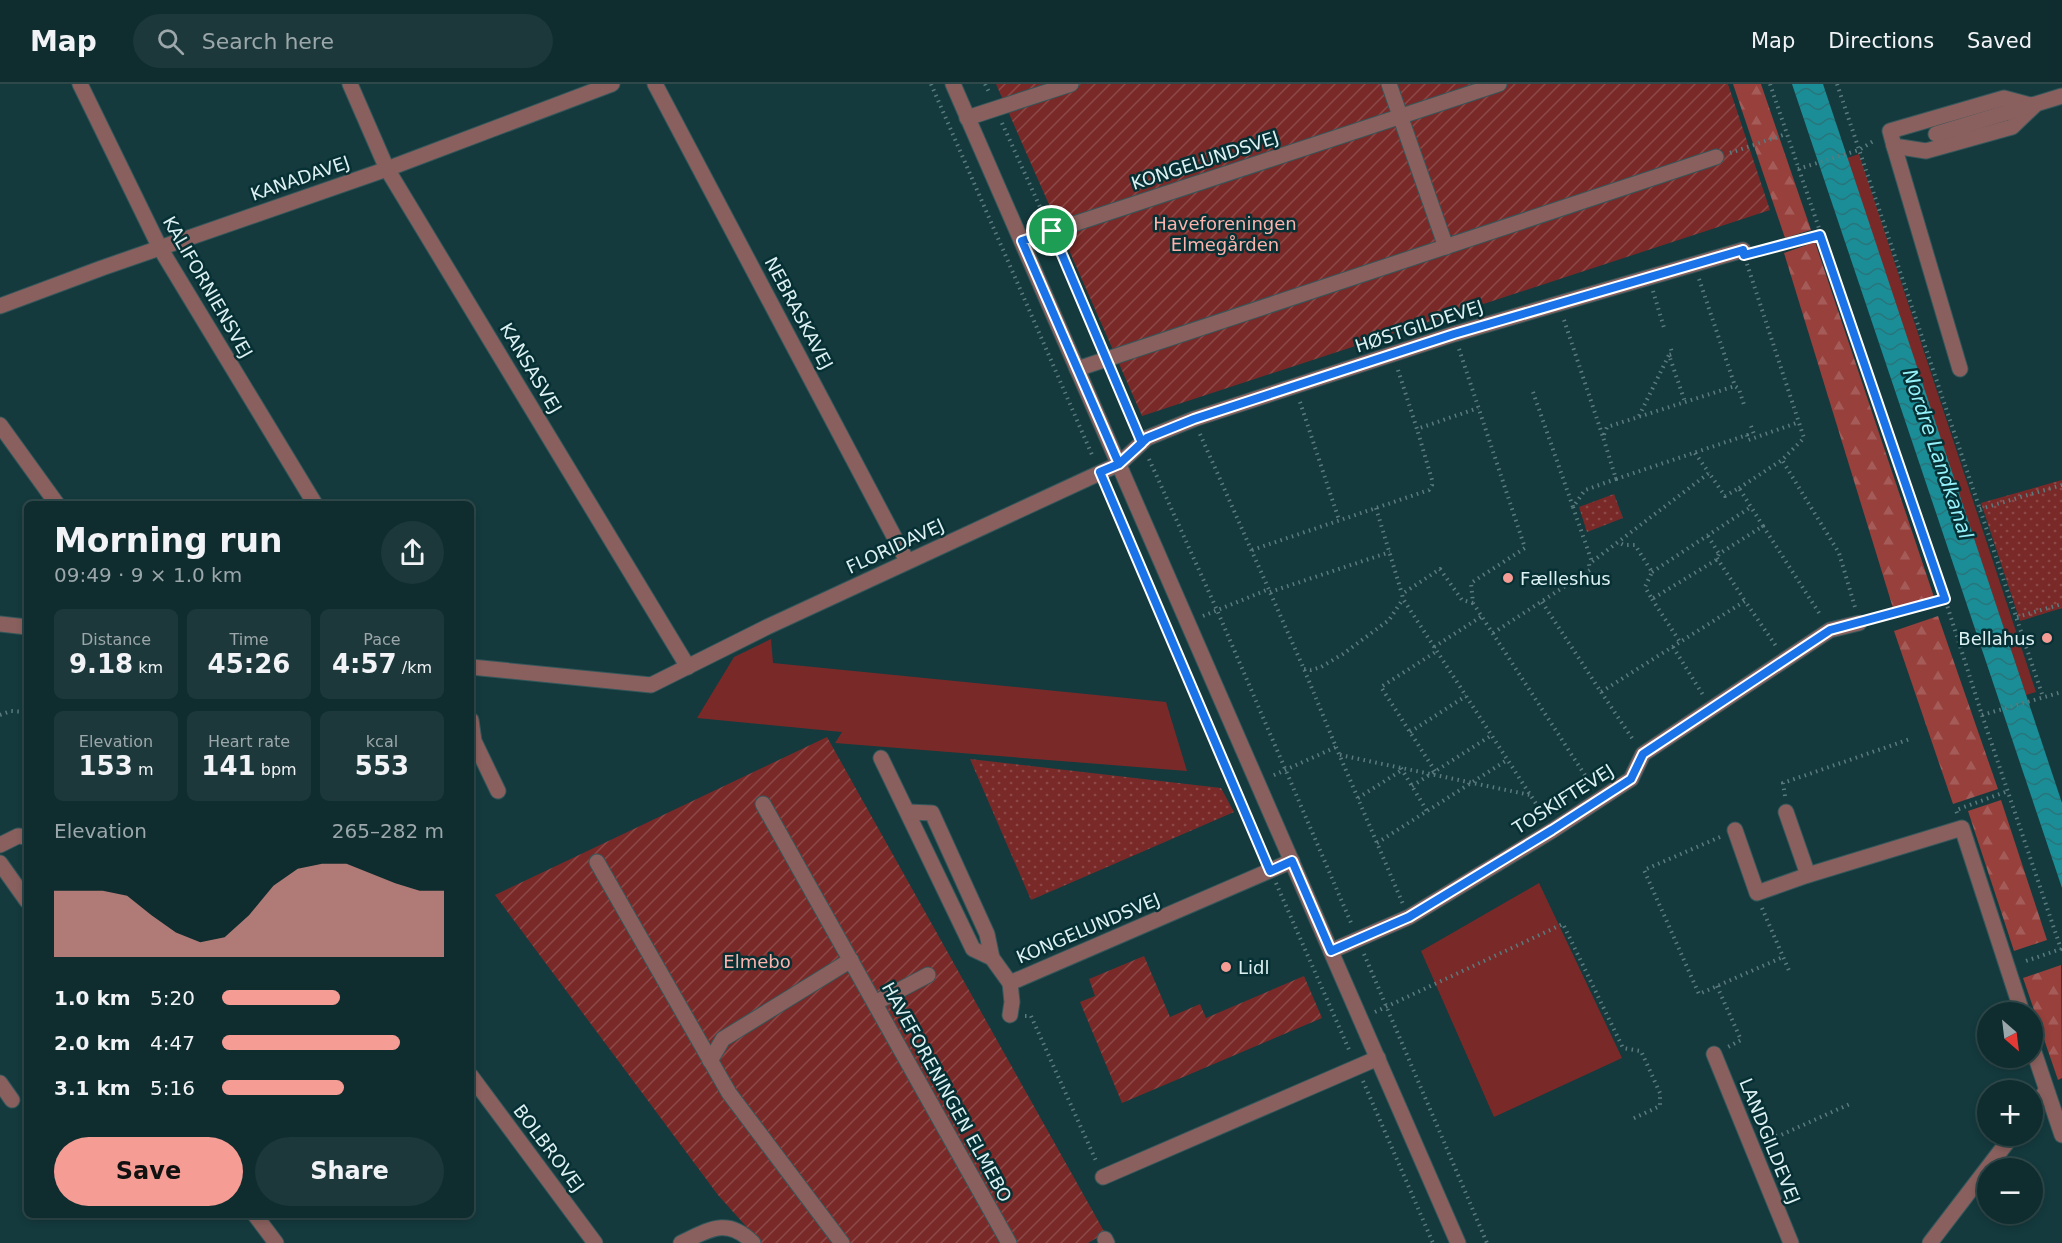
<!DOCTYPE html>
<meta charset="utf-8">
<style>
:root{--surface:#0f2c2e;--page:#1d383a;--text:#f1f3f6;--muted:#9ba7aa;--line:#2f484a;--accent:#f59c95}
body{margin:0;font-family:"DejaVu Sans",sans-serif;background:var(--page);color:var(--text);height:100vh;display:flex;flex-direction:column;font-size:22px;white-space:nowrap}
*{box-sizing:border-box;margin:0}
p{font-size:20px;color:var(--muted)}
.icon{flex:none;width:33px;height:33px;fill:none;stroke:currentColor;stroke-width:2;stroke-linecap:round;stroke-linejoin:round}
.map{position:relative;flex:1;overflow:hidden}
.sheet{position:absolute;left:24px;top:417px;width:450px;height:717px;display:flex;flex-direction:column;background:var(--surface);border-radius:9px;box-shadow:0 3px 9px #0003,0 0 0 2px var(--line)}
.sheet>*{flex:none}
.needle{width:39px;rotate:152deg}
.buttons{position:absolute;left:1977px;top:918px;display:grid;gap:12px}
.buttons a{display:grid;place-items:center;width:66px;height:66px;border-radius:50%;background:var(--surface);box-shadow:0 3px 9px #0003,0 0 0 2px var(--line);font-size:30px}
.pin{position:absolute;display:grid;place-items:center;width:51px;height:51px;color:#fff;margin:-26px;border:3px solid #fff;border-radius:50%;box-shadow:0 2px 6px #0007}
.round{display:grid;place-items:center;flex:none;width:63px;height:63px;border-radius:32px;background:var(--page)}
.summary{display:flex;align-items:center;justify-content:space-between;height:102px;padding:0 30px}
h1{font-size:33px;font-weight:600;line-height:45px}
.figures{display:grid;grid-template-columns:repeat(3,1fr);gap:9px;height:102px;padding:6px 30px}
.figures div{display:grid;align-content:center;border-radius:9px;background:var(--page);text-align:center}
.figures b{font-size:26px;font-weight:600}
.figures small{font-size:16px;font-weight:400}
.figures p{font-size:16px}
.chart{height:168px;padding:12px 30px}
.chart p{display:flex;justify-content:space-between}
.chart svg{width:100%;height:108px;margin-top:6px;fill:var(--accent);opacity:.7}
.button{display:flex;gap:12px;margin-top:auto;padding:12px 30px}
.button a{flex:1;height:69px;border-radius:36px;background:var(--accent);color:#111;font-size:24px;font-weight:600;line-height:69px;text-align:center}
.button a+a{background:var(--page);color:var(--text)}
ul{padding:0 30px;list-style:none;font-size:20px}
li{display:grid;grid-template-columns:96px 72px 1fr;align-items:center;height:45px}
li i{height:15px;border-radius:8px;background:var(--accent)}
header{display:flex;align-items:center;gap:36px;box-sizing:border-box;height:84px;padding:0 30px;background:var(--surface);border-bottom:2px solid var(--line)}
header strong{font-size:28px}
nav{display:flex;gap:33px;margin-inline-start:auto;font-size:21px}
.search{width:420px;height:54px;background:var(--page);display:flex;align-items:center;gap:15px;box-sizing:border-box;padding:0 21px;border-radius:33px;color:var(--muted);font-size:22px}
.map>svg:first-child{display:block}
.grass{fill:#792a28}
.forest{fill:url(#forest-firs)}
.park{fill:url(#park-dots)}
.garden{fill:url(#garden-furrows)}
.water{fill:url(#water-waves)}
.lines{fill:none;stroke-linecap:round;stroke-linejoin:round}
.minor-casing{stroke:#34575b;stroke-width:17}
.path{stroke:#5b7b7e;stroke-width:4;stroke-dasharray:1.5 4.5;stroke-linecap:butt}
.minor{stroke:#89605d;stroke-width:15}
.route-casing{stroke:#fff;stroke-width:12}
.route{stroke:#1a73e8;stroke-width:8}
.poi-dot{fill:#f59c95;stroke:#073034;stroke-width:2}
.labels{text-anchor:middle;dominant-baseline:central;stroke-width:5;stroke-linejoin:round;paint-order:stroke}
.street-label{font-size:18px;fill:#ddf1f3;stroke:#073034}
.park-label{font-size:18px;fill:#feb2ac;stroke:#073034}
.poi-label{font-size:18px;fill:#ddf1f3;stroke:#073034;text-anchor:start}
.water-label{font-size:20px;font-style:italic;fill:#95f2fb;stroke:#073034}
</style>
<header>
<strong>Map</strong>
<div class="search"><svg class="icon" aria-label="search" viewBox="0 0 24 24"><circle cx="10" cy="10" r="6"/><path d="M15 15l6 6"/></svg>Search here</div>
<nav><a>Map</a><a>Directions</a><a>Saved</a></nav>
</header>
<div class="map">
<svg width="2062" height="1159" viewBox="0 0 2062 1159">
<defs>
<pattern id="forest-firs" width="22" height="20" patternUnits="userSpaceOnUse" patternTransform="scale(1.5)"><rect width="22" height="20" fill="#97403c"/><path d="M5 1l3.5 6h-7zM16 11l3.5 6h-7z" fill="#a55c59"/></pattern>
<pattern id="park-dots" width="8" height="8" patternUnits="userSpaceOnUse" patternTransform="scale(1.5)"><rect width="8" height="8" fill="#792a28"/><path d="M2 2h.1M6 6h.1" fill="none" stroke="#8c4948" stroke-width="1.8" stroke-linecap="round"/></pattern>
<pattern id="garden-furrows" width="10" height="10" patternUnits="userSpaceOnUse" patternTransform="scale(1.5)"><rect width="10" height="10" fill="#792a28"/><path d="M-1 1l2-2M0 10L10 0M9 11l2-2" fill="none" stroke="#8c4948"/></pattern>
<pattern id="water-waves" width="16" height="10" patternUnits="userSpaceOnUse" patternTransform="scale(1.5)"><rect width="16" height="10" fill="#1a8d96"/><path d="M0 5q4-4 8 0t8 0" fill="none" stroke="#28757b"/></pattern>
</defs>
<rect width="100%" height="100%" fill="#143a3e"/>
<!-- grass -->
<g class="grass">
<path d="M1859 70 2036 608 2026 611 1847 74Z"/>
<path d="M771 555 773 579 1166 618 1187 687 835 659 842 648 697 634 734 573Z"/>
<path d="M1539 799 1622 974 1494 1033 1421 867Z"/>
</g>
<!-- forest -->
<g class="forest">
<path d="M1733 0H1761L1811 146 1785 154Z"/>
<path d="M1815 158 1934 513 1893 524 1784 169Z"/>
<path d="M1938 532 1998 705 1953 720 1894 547Z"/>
<path d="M2001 716 2047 856 2014 867 1968 727Z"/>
<path d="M2061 881 2062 994 2058 996 2023 894Z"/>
</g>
<!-- park -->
<g class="park">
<path d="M2062 396V524L2020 537 1981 419Z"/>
<path d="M1614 410 1623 434 1587 448 1579 423Z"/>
<path d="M970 675 1221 704 1234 728 1031 816Z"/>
</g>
<!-- garden -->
<g class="garden">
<path d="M996 0H1728L1770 126 1142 332Z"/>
<path d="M827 653 1105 1149 1088 1159H761L718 1111 495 811Z"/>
<path d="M1144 872 1170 933 1200 920 1206 934 1304 892 1322 934 1122 1019 1080 918 1095 912 1089 895Z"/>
</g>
<!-- water -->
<path class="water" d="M1792 0H1823L2062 719V804Z"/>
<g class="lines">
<defs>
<g id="minor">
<path d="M80 0 160 164 315 420"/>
<path d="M350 0 387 85 688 583"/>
<path d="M655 0 907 477"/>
<path d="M953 0 1458 1159"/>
<path d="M1389 0 1446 163"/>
<path d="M2004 14 2034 22 2012 43 1926 67 1894 62 1890 47Z"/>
<path d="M967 34 1071 0"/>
<path d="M1936 50 2062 12"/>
<path d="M1894 62 1960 285"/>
<path d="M1022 157 1499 0"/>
<path d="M0 222 102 184 387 85 612 0"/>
<path d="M1077 285 1716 73"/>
<path d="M0 341 57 420"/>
<path d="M0 540 27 543"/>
<path d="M471 583 651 601 767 543 1119 380 1147 354 1194 335 1454 250 1743 166"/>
<path d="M471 636 474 657 498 707"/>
<path d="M881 674 973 865 992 874 1010 899 1292 777"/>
<path d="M763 720 1009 1159"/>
<path d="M908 728 932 729 987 850 992 874"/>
<path d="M1786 728 1808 791"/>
<path d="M1735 746 1757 809 1808 791 1962 744 2022 928"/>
<path d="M0 761 18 752 27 753"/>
<path d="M597 778 729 1009 842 1159"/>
<path d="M0 779 27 817"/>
<path d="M1331 867 1409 833 1553 746 1631 695 1643 670 1830 546 1859 539"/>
<path d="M875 919 928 891"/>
<path d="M1010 931 1012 918 1010 899"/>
<path d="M2032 962 2062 1051"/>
<path d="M1714 970 1791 1159"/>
<path d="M710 977 723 955 851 876"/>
<path d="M471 992 595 1159"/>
<path d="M0 999 12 1016"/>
<path d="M2032 1025 2046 1007"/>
<path d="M1103 1093 1378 974"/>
<path d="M255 1131 276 1159"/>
<path d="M1105 1155 1107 1159"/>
<path d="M681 1159C710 1145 728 1133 753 1159"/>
<path d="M1930 1159 2012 1052"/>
</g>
</defs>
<!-- minor casing -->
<use href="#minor" class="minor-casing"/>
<!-- path -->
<g class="path">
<path d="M931 0 1093 373"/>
<path d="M985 0 990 10"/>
<path d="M1770 0 1945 515 1982 631 2061 865 2023 878"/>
<path d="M1837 0 2043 613"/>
<path d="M1002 39 1045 134"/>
<path d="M1730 69 1786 50"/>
<path d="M1798 85 1859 66 1875 56"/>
<path d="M1058 162 1099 261"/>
<path d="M1759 167 1820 151"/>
<path d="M1747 180 1804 354 1782 376 1839 469 1855 523"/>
<path d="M1699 195 1735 302 1739 305 1745 324"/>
<path d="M1653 207 1665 247"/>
<path d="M1564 236 1603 353 1607 343 1735 302"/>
<path d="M1459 265 1525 464 1471 499 1473 519 1592 702"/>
<path d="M1671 265 1672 270 1669 271 1685 318"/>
<path d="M1398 286 1417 345 1478 324"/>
<path d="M1111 290 1135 343"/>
<path d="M1533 308 1573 423 1585 406 1616 395 1603 353"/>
<path d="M1300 318 1339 436"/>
<path d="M1639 332 1669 271"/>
<path d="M1751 342 1755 353"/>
<path d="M1200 350 1304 585 1336 663 1272 692"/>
<path d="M1695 369 1709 389"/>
<path d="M1149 375 1217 526 1352 841"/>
<path d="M1616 395 1747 351 1748 356 1799 338"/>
<path d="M1106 402 1265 773"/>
<path d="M1739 404 1782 376"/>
<path d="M1573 423 1592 478"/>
<path d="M1376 424 1402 510"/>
<path d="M1980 425 2062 401"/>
<path d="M1763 442 1821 532"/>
<path d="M1708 452 1719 470"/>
<path d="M1252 466 1429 406 1432 401V396L1417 345"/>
<path d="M1717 474 1745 517"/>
<path d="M1652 488 1751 423"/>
<path d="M1270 508 1390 468"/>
<path d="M1652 515 1680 558"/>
<path d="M1542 518 1601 608 1745 517 1776 562"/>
<path d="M1473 519 1462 516 1440 485 1402 510 1403 515 1544 732"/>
<path d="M1203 532 1269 505"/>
<path d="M2017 533 2062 520"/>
<path d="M1874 535 1945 515"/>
<path d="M1493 549 1590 486 1589 480 1709 389 1725 412 1739 404 1763 442 1719 470 1716 476 1652 515 1645 503 1652 488 1635 461H1624L1618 458"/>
<path d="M1434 563 1482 532"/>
<path d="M1673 563 1703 611"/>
<path d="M1304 585 1311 586 1321 583 1343 570 1389 536 1403 515"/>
<path d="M1601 608 1634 657"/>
<path d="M0 631 11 627 27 628"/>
<path d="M1982 631 2062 608"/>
<path d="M1410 648 1466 612"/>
<path d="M1336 663 1403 820"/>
<path d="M1340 671 1530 711"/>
<path d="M1401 684 1427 727"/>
<path d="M1435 687 1381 603 1437 567"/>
<path d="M1412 702 1492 651"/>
<path d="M1785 712 1783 699 1910 655"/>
<path d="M1358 714 1402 686"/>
<path d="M1957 729 1956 726 2008 707"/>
<path d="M1720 753 1644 786 1699 910 1783 873"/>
<path d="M1377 759 1507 676"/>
<path d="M1276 799 1350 968"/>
<path d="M1762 824 1790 889"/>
<path d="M1364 870 1487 1159"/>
<path d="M1717 902 1741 956 1728 963"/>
<path d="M1375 928 1563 840 1623 964 1641 967 1660 1009V1022L1630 1036"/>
<path d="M1025 932H1031L1097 1079"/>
<path d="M1363 997 1433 1159"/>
<path d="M1764 1054 1781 1051 1852 1019"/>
</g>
<!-- minor -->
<use href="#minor" class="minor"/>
</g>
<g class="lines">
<defs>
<path id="route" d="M1052 147 1142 359 1119 380 1100 388 1270 787 1292 777 1331 867 1409 833 1552 746 1631 695 1643 670 1830 546 1945 515 1820 151 1744 171 1743 166 1454 250 1194 335 1147 354 1119 380 1022 157 1052 147"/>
</defs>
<!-- route casing -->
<use href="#route" class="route-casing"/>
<!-- route -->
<use href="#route" class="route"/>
</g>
<!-- markers -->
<g class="poi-dot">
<circle cx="1508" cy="494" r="6"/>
<circle cx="2047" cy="554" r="6"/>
<circle cx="1226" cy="883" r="6"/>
</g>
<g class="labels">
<!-- street labels -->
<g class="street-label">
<text transform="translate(1205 76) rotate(-18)">KONGELUNDSVEJ</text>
<text transform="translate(300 94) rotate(-19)">KANADAVEJ</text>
<text transform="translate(208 203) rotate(60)">KALIFORNIENSVEJ</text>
<text transform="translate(799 229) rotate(62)">NEBRASKAVEJ</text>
<text transform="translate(1419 242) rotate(-18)">HØSTGILDEVEJ</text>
<text transform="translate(531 284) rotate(59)">KANSASVEJ</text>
<text transform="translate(895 462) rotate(-25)">FLORIDAVEJ</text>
<text transform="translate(1563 715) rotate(-32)">TOSKIFTEVEJ</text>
<text transform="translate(1088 844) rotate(-23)">KONGELUNDSVEJ</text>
<text transform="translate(947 1008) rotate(61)">HAVEFORENINGEN ELMEBO</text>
<text transform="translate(1770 1057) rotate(68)">LANDGILDEVEJ</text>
<text transform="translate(549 1064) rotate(53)">BOLBROVEJ</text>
</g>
<!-- park labels -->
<g class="park-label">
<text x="1225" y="139">Haveforeningen<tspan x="1225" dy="21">Elmegården</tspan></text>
<text x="757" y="877">Elmebo</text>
</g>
<!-- poi labels -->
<g class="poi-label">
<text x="1520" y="494">Fælleshus</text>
<text x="2035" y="554" text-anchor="end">Bellahus</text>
<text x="1238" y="883">Lidl</text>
</g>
<!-- water labels -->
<g class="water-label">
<text transform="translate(1938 370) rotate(71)">Nordre Landkanal</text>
</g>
</g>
</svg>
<div class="buttons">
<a><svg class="needle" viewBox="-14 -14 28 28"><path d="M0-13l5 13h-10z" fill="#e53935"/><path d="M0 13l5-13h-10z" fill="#9ba7aa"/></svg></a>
<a>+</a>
<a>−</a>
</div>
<div class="pin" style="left:1052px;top:147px;background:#1e9e55"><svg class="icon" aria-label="arrive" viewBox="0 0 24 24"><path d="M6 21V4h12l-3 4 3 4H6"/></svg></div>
<section class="sheet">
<div class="summary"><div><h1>Morning run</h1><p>09:49 · 9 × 1.0 km</p></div><a class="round"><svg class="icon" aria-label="share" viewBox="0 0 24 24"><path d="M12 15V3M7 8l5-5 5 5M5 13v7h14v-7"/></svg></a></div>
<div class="figures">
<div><p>Distance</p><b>9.18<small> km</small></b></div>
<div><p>Time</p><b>45:26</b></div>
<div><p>Pace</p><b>4:57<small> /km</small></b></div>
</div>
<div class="figures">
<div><p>Elevation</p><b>153<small> m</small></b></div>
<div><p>Heart rate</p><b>141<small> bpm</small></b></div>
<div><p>kcal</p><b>553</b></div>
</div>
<div class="chart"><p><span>Elevation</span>265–282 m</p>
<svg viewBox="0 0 160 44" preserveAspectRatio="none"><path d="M0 44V17L10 17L20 17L30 19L40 27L50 34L60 38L70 36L80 27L90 15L100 8L110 6L120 6L130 10L140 14L150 17L160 17V44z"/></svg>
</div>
<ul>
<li><b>1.0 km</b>5:20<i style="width:53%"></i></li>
<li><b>2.0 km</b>4:47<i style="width:80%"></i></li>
<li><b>3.1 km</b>5:16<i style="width:55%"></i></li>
</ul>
<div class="button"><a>Save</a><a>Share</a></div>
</section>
</div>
